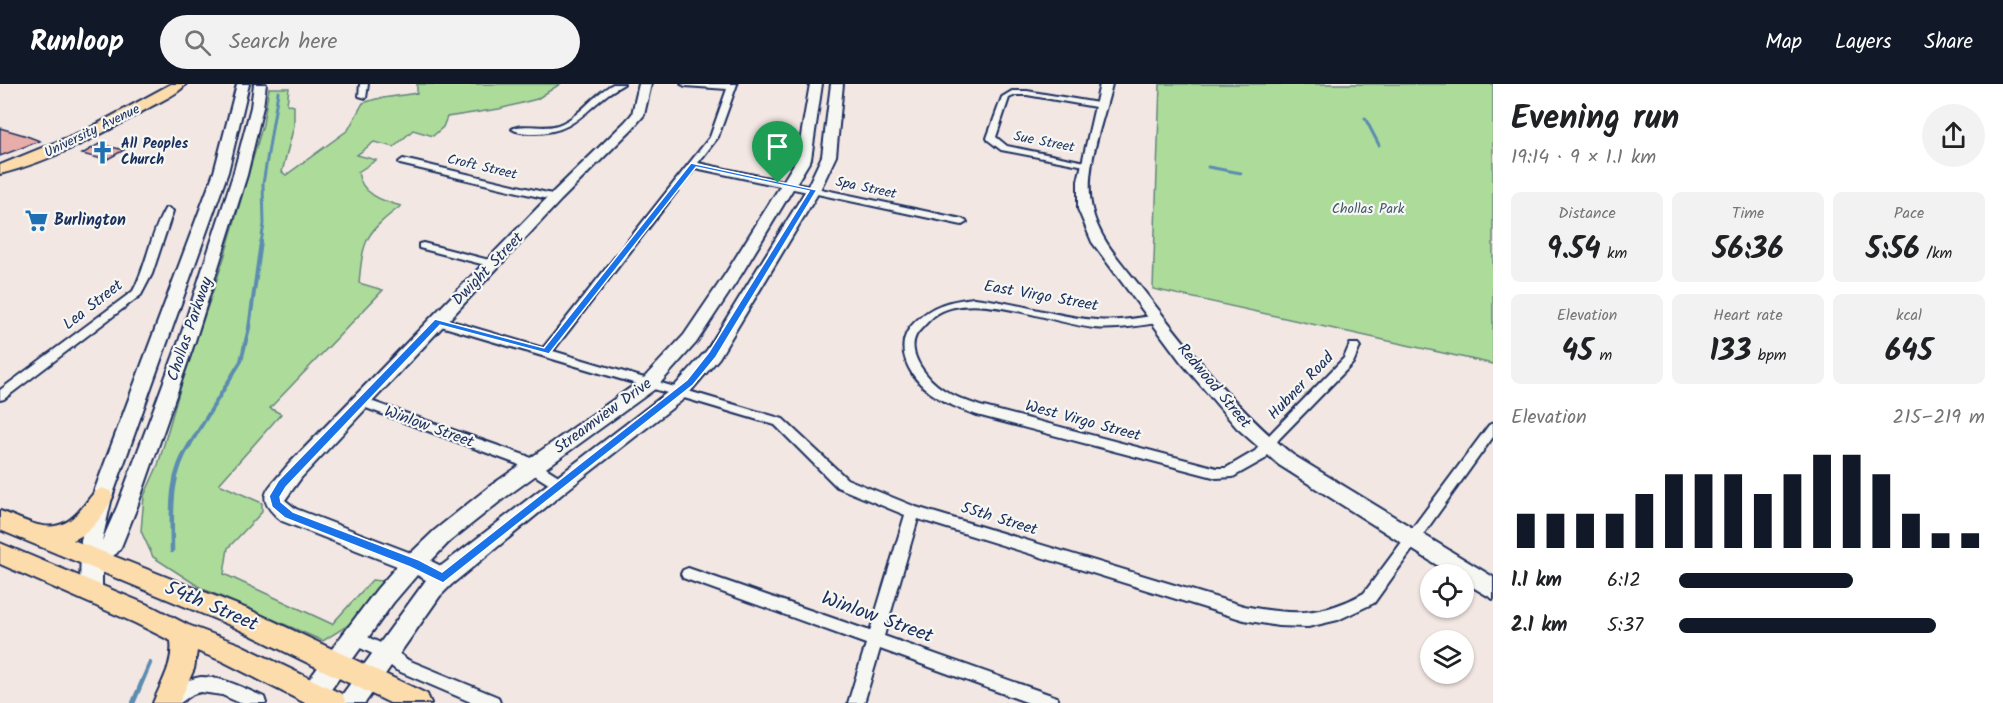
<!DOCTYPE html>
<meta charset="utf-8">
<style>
:root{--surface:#fff;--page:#f2f2f2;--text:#202124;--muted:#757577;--accent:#111827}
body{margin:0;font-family:Kalam,sans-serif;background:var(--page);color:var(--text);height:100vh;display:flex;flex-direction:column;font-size:22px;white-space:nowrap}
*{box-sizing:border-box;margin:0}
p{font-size:20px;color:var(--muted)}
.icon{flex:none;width:33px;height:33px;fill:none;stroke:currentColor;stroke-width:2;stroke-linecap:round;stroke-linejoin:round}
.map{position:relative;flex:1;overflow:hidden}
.drawer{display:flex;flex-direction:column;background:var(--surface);width:510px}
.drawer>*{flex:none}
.tools{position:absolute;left:1420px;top:480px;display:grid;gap:12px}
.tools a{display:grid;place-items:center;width:54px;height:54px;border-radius:50%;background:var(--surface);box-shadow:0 2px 4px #0004;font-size:30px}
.pin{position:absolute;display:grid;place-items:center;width:51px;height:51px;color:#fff;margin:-62px -26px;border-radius:50% 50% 50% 0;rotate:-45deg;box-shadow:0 0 6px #0007}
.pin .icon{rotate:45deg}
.round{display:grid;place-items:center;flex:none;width:63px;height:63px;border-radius:32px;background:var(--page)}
.headline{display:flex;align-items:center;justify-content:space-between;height:102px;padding:0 18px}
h1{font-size:33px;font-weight:600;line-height:45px}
.stats{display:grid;grid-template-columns:repeat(3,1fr);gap:9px;height:102px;padding:6px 18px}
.stats div{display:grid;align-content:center;border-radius:9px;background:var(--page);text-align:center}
.stats b{font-size:30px;font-weight:600}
.stats small{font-size:16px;font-weight:400}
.stats p{font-size:16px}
.chart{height:168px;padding:12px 18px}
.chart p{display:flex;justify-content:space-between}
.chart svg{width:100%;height:108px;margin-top:6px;stroke:var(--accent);stroke-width:6}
ul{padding:0 18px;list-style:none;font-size:20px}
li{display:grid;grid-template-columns:96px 72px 1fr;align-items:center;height:45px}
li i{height:15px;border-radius:8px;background:var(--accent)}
header{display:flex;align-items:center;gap:36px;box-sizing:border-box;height:84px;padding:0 30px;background:var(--accent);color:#fff}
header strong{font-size:28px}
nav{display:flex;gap:33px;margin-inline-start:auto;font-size:21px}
.search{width:420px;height:54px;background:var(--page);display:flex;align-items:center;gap:15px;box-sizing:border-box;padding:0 21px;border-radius:33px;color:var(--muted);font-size:22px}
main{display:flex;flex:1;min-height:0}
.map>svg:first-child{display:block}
.green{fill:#addb9a;stroke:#64857c;stroke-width:1.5}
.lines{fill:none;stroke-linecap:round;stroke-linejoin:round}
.stream-far2{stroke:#5b8cb0;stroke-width:3}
.stream-far1{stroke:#5b8cb0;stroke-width:4}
.stream{stroke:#5b8cb0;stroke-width:4.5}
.building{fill:#e8ada9;stroke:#1b2f5e;stroke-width:1.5}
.street-casing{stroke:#1b2f5e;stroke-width:4}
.secondary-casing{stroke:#1b2f5e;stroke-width:4}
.primary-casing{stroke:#1b2f5e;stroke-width:4}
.street{fill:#f6f6f2;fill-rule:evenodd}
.secondary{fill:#f6f6f2;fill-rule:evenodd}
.primary{fill:#fddcac;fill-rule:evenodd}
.route{fill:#1a73e8;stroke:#fff;stroke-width:1.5;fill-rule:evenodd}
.labels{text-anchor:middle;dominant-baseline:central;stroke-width:4.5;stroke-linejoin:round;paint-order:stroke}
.far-street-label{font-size:14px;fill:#1b2f5e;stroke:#f6f6f2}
.far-poi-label{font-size:14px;font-weight:bold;fill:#1b2f5e;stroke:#f6f6f2;text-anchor:start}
.far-park-label{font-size:14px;fill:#405a6d;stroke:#f6f6f2}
.poi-label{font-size:16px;font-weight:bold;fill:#1b2f5e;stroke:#f6f6f2;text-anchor:start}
.street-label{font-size:16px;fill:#1b2f5e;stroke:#f6f6f2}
.near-street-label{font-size:20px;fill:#1b2f5e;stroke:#f6f6f2}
</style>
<header>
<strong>Runloop</strong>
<div class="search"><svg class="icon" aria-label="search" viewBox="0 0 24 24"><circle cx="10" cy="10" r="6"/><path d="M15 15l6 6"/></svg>Search here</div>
<nav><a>Map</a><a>Layers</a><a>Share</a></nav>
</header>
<main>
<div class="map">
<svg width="1493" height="619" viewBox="0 0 1493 619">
<rect width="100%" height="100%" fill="#f3e7e3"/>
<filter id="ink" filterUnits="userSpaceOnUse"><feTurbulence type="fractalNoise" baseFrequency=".0167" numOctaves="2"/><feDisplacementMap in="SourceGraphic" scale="12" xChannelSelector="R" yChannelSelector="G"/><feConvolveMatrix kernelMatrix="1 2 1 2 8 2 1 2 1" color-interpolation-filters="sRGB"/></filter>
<g filter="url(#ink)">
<!-- green -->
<g class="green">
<path d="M417 0H560L537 15 499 25 447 33 443 43 433 52 413 46 394 63 374 58 357 71 376 76 358 88C361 110 382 117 401 122 365 149 363 156 359 199L383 206 270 324 281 330 219 400 262 419V428L228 464 224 490 332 540 372 496 383 497 350 540 323 557 201 504 153 473 141 447 144 412 158 381 180 305 224 174 263 40 269 4H289L287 20 294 22V42L282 88 286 91 348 46 363 19 376 15 417 9Z"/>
<path d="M1160 0H1493V280L1153 205Z"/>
</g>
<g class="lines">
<!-- stream-far2 -->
<g class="stream-far2">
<path d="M1365 34 1379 61"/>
<path d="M1208 83 1241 89"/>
<path d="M261 159 264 140 263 100 278 8"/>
</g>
<!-- stream-far1 -->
<path class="stream-far1" d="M189 362 241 277 249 244 261 158"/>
<!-- stream -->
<g class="stream">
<path d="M172 467C172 429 168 393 190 360"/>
<path d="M133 619 150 579"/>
</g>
</g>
<!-- building -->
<g class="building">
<path d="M0 44 24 51 40 57 0 72Z"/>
<path d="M99 60 124 66 106 76 82 70Z"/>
</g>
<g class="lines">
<defs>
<g id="street">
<path d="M360 0H368L366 14 359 12Z"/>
<path d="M613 0H624C619 3 613 6 608 10 582 30 571 49 535 49 527 49 518 49 512 45 522 39 541 45 554 42 578 36 592 11 613 0Z"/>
<path d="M681 0H737L718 53 698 79 962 135 967 138 962 141 695 84 553 267 783 335 847 395 916 423 1244 522C1291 531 1321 533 1364 509L1489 341 1493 339V353L1374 519 1338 536 1308 543 1278 542 1244 536 918 435 884 552 1051 611 1057 613 1059 619H1029L880 565 864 619H848L866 560 683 494 681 490 683 486 688 484 870 547 905 431 837 403 775 341 434 240 432 237 438 233 543 264 710 53 727 5 685 2Z"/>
<path d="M1012 7H1027L1104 20V24H1101L1027 11H1016L1009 14 996 53 1007 62 1090 79V83L1001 66 988 56 987 54 1002 13Z"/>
<path d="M403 75 556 111 561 114 556 117 400 80 399 78Z"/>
<path d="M168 124 173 127 152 190 141 211 4 315 0 316V306L133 207C147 181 150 151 165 125Z"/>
<path d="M423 159 497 178 498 180 493 183 419 164V160Z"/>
<path d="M974 214C1016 218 1056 233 1097 236 1117 238 1137 234 1157 231L1162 235 1157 239C1136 242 1115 246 1094 244 1051 239 970 204 934 232 929 236 925 241 921 245 907 258 915 277 926 290 939 307 960 315 980 322L1217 384H1226L1255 367 1271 349 1344 274 1350 260H1358L1360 263 1353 279 1279 355 1265 375 1233 393 1217 394 977 331C962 326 947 320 934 311 910 295 890 262 915 238 934 220 949 217 974 214Z"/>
<path d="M362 314 527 372 565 396 567 400 565 404 560 405 555 404 517 380 358 321 356 318 358 315Z"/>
<path d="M355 547 391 564 408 576 498 613 500 619H473L396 586 381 574 350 559 347 554 350 549Z"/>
<path d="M201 593C224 593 243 604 264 613L266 619H240L222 611 201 608 193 610 180 619H160C166 603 185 596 201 593Z"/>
</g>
<g id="secondary">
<path d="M237 0H249L228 88 112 413 102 457 117 423 179 257 233 91 251 23 254 0H266L263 23 247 91 195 257 137 423 121 463 117 469 102 480V509L99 516 91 519 83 516 80 509 81 456 92 413 214 88Z"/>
<path d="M639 0H651L644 31 633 44 561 116 301 394 285 416 296 425 411 469 435 446 489 403 643 295 684 251 726 189 797 75 810 0H822L811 75 741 191 696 259 655 305 503 415 449 458 431 477 441 482 673 304 707 266 806 106 822 72 831 0H843L836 72 820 106 719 274 685 314 567 406 451 501 440 512 365 619H339L342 611 426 496 417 491 393 519 322 618H304L301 610 304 602 377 505 397 482 282 437C252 413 268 406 287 382L551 110 625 38 632 30Z"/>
<path d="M1100 0H1112C1103 39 1083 86 1092 125 1099 157 1124 181 1143 206 1189 265 1234 324 1293 371L1493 493V515L1464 498V490H1451L1279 381 1237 344 1181 278 1092 158 1078 125V97Z"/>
</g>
<g id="primary">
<path d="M171 0H186C178 10 163 16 152 22 105 49 52 77 0 90V81L88 45Z"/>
<path d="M102 404 110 407 113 413C104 430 92 449 73 456L250 526 427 610 431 619H390L232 542 0 446V427C31 438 56 457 82 424 89 416 92 408 102 404Z"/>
<path d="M0 459 153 523 188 541 239 560 342 610 346 619H305L222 577 197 567 194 585 179 619H153C161 599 174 580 171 557L135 539 0 480Z"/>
</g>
</defs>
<!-- street casing -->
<use href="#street" class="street-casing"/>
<!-- secondary casing -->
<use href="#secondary" class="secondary-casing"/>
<!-- primary casing -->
<use href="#primary" class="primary-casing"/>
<!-- street -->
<use href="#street" class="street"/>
<!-- secondary -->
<use href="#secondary" class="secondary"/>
<!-- primary -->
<use href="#primary" class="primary"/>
</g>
</g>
<!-- route -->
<path class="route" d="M691 79 817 106 716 273 693 301 443 499 410 483 285 434 272 423 269 412 278 397 435 235 544 264ZM696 83 809 107 709 268 687 296 442 488 419 476 293 428 281 418 280 413 286 403 440 241 549 270Z"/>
<!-- icons -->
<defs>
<symbol id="church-bare" viewBox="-9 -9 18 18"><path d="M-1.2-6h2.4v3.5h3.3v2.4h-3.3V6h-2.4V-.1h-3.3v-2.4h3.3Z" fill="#1f6fb2" stroke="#f6f6f2" stroke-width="2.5" paint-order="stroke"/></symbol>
<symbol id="supermarket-bare" viewBox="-9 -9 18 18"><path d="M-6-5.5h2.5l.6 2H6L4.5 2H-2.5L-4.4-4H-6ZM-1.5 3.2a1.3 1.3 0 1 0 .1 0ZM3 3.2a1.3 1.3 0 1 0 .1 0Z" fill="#1f6fb2" stroke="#f6f6f2" stroke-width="2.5" paint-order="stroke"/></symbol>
</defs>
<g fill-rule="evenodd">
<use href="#church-bare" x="86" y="52" width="33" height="33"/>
<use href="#supermarket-bare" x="20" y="120" width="33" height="33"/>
</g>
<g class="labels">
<!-- far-street labels -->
<g class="far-street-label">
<text transform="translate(92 47) rotate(-26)">University Avenue</text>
<text transform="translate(1044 58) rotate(11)">Sue Street</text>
<text transform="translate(482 83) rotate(13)">Croft Street</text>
<text transform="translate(866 104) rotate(12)">Spa Street</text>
</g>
<!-- far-poi labels -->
<g class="far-poi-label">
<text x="121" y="60">All Peoples<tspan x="121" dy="16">Church</tspan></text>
</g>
<!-- far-park labels -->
<g class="far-park-label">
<text x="1368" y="125">Chollas Park</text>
</g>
<!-- poi labels -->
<g class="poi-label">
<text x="54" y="136">Burlington</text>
</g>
<!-- street labels -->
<g class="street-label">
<text transform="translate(488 185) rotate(-46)">Dwight Street</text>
<text transform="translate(1041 212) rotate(10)">East Virgo Street</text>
<text transform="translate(93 221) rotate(-38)">Lea Street</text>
<text transform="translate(190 245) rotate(-71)">Chollas Parkway</text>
<text transform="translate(1214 302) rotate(50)">Redwood Street</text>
<text transform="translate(1301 302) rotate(-46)">Hubner Road</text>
<text transform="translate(603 332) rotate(-36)">Streamview Drive</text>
<text transform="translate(1083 337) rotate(15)">West Virgo Street</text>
<text transform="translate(429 343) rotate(20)">Winlow Street</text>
<text transform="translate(999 435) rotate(17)">55th Street</text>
</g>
<!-- near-street labels -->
<g class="near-street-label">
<text transform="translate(211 523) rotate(23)">54th Street</text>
<text transform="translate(877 534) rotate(20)">Winlow Street</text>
</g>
</g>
</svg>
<div class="tools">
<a><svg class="icon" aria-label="locate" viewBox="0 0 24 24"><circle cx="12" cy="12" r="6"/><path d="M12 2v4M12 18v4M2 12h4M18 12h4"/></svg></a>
<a><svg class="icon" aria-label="layers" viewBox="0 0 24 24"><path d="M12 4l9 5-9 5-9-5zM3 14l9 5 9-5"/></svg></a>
</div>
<div class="pin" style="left:778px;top:99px;background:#1e9e55"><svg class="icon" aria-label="arrive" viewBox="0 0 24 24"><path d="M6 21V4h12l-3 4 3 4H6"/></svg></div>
</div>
<section class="drawer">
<div class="headline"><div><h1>Evening run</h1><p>19:14 · 9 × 1.1 km</p></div><a class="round"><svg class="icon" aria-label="share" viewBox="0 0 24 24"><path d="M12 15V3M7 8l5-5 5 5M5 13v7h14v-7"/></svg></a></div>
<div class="stats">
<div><p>Distance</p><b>9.54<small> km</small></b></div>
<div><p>Time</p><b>56:36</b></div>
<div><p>Pace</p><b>5:56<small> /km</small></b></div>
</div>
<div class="stats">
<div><p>Elevation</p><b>45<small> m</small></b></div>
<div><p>Heart rate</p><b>133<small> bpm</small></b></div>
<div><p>kcal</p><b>645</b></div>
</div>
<div class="chart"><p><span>Elevation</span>215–219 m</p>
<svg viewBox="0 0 160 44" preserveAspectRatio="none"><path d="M5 44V30M15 44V30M25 44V30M35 44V30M45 44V22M55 44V14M65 44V14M75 44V14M85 44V22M95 44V14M105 44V6M115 44V6M125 44V14M135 44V30M145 44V38M155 44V38"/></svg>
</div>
<ul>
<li><b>1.1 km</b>6:12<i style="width:57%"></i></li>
<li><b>2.1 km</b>5:37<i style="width:84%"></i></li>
</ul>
</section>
</main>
